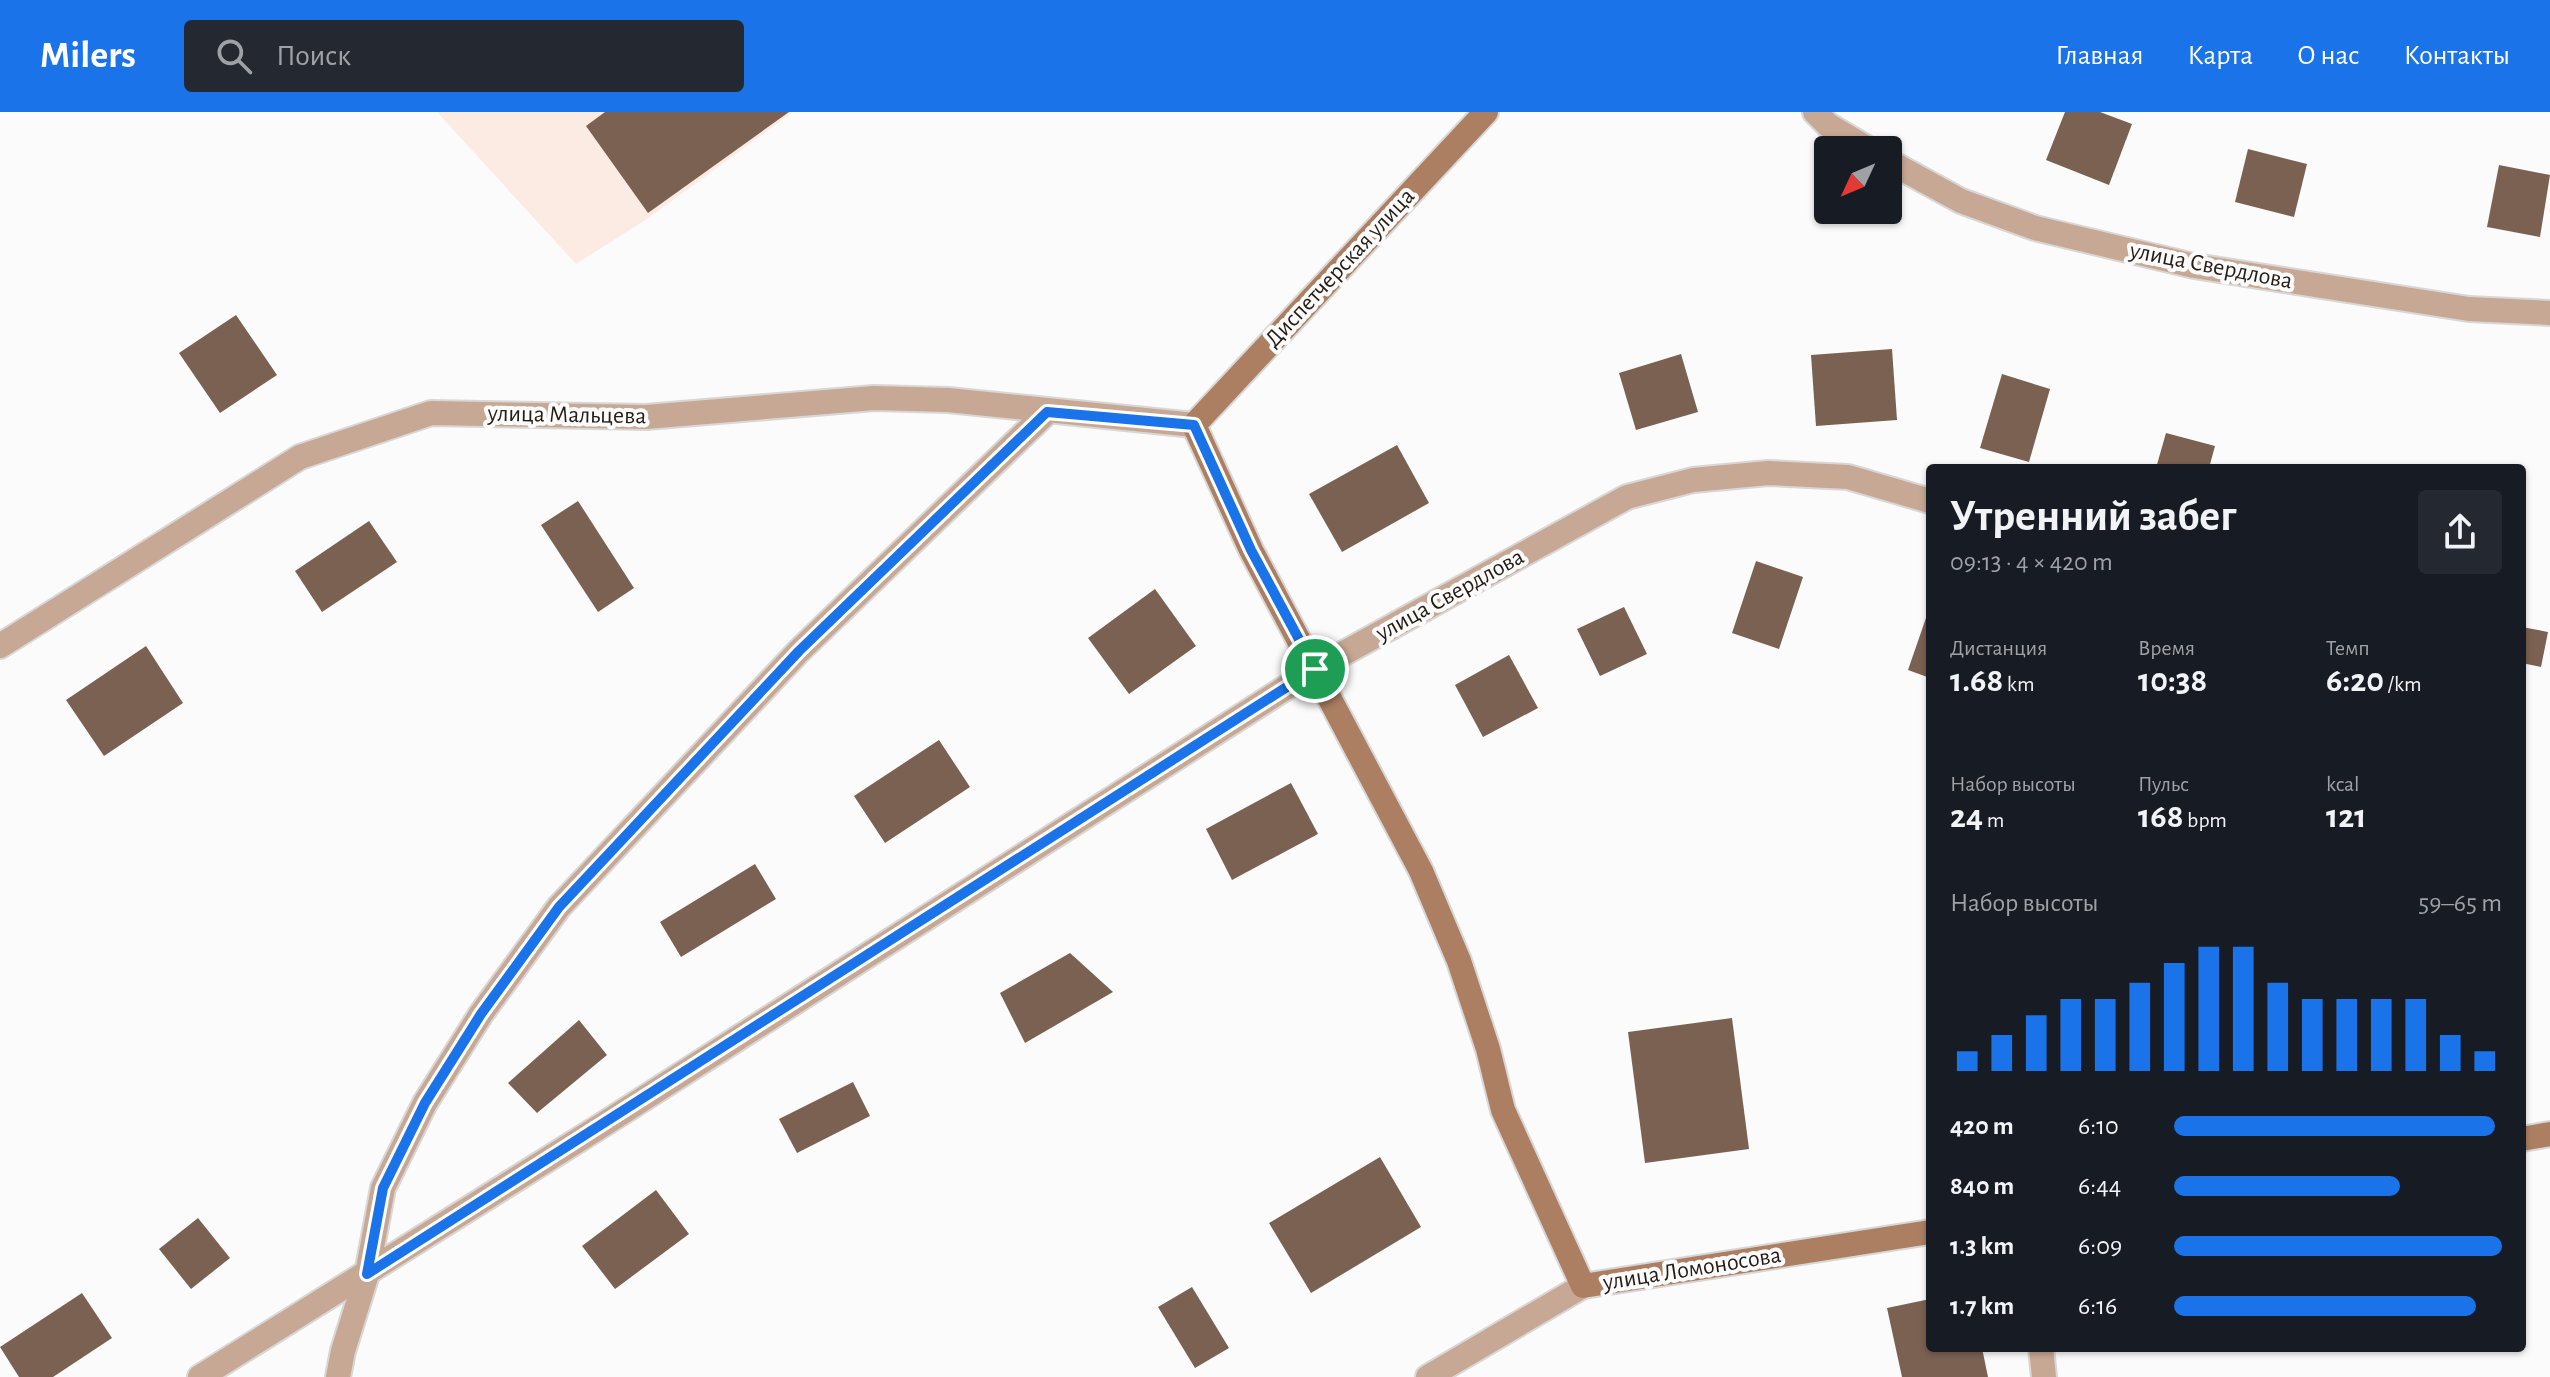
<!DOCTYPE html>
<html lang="ru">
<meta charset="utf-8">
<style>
:root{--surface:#171b24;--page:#242831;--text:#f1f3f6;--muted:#9ea1a6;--accent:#1a73e8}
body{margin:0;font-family:"Alegreya Sans",sans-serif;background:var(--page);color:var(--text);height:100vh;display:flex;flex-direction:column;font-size:30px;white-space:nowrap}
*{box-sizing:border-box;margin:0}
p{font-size:26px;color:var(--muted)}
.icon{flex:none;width:44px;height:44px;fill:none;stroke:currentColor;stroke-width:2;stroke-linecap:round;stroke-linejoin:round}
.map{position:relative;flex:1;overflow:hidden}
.drawer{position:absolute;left:1926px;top:352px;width:600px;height:888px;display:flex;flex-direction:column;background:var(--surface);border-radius:8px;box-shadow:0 2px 6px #0004}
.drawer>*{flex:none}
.needle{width:52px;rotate:226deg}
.tools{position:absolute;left:1814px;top:24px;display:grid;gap:16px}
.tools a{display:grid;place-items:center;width:88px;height:88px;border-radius:8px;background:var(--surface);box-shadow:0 2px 6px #0004;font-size:40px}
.pin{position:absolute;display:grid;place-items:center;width:68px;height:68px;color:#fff;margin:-34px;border:4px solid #fff;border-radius:50%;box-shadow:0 2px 8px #0007}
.round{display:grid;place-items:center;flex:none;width:84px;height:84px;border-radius:8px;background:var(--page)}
.overview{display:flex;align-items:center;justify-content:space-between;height:136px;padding:0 24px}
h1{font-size:44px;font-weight:600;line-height:60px}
.metrics{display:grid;grid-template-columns:repeat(3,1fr);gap:12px;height:136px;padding:8px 24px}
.metrics div{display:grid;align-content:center}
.metrics b{font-size:34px;font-weight:600}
.metrics small{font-size:22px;font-weight:400}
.metrics p{font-size:22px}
.chart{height:224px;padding:16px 24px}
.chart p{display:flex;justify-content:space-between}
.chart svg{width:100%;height:144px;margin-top:8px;stroke:var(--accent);stroke-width:6}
ul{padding:0 24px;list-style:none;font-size:26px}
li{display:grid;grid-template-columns:128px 96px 1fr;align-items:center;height:60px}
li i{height:20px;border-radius:10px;background:var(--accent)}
header{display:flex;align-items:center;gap:48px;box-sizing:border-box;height:112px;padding:0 40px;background:var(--accent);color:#fff}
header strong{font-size:38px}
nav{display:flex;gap:44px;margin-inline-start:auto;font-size:28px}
.search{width:560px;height:72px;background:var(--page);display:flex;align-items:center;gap:20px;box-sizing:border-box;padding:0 28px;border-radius:8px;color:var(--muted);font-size:30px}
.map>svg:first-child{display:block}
.built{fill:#fbebe2}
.building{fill:#7b6152}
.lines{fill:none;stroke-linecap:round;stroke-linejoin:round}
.street-casing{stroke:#d9d7d6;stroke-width:28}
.secondary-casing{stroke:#d9d7d6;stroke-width:28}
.street{stroke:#c7a895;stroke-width:24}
.secondary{stroke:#ac7f63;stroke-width:24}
.route-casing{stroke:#fff;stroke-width:16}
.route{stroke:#1a73e8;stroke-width:10}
.labels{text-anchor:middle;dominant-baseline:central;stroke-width:8;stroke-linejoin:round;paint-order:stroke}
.street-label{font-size:24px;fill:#261c15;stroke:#fbfbfb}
</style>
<header>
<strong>Milers</strong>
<div class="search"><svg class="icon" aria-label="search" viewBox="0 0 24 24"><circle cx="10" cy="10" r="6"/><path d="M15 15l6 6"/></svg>Поиск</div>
<nav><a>Главная</a><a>Карта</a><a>О нас</a><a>Контакты</a></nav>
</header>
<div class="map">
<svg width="2550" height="1265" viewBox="0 0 2550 1265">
<rect width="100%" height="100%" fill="#fbfbfb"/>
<!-- built -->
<path class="built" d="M437 0H793L647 107 576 152Z"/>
<!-- building -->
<g class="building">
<path d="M605 0H789L648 101 586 14Z"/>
<path d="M2065 0H2100L2132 12 2109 73 2046 48Z"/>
<path d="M2248 37 2307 52 2294 105 2235 90Z"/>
<path d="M2499 53 2550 63 2540 125 2487 115Z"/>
<path d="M236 203 277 263 220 301 179 241Z"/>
<path d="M1892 237 1897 308 1816 314 1811 243Z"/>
<path d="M1681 242 1698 300 1636 318 1619 261Z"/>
<path d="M2002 262 2050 277 2029 350 1980 336Z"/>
<path d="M2166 321 2215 334 2209 356H2156Z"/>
<path d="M1397 333 1429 391 1342 440 1309 382Z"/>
<path d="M578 389 634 476 598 500 541 413Z"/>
<path d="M369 409 397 450 322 500 295 459Z"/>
<path d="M1756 449 1803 465 1779 537 1732 521Z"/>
<path d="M1155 477 1196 534 1129 582 1088 526Z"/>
<path d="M1624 495 1647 542 1600 564 1577 517Z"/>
<path d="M1927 503 1930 504V566L1908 558Z"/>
<path d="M2522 515 2548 520 2541 555 2522 551Z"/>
<path d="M146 534 183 591 104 644 66 588Z"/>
<path d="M1509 543 1538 596 1483 625 1455 573Z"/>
<path d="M939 628 970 675 885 731 854 684Z"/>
<path d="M1291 671 1318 722 1232 768 1206 717Z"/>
<path d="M755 752 776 787 681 845 660 810Z"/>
<path d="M1070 841 1113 880 1025 931 1000 881Z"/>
<path d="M1732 906 1749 1037 1645 1051 1628 920Z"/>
<path d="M579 908 607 943 537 1001 508 971Z"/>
<path d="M853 970 870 1004 797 1041 779 1007Z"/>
<path d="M1380 1045 1421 1115 1311 1181 1269 1111Z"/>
<path d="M656 1078 689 1122 615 1177 582 1134Z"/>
<path d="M198 1106 230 1146 191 1177 159 1137Z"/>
<path d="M1192 1175 1229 1236 1195 1256 1158 1195Z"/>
<path d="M82 1181 112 1226 53 1265H19L0 1235Z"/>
<path d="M1930 1187V1236H1982L1988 1265H1902L1887 1196Z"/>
</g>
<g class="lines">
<defs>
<g id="street">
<path d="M1815 0 1828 13 1870 38"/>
<path d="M1888 49 1961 89 2035 116 2194 154 2469 197 2550 201"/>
<path d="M0 534 300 345 431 301 646 305 874 286 948 288 1194 313"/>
<path d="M2041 1236 2044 1265"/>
<path d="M200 1265 604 1012 1315 557 1627 385 1693 368 1768 361 1848 365 1930 389"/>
<path d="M338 1265 343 1239 367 1162 383 1076 425 991 481 902 559 795 799 539 1047 300"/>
<path d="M1428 1265 1583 1174"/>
</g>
<g id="secondary">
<path d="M1486 0 1194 313 1251 438 1421 759 1459 849 1488 937 1503 998 1583 1174 1930 1120"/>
<path d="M2522 1027 2550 1022"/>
</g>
</defs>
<!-- street casing -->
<use href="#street" class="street-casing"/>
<!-- secondary casing -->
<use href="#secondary" class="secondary-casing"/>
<!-- street -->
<use href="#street" class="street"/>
<!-- secondary -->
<use href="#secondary" class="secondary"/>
</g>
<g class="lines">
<defs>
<path id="route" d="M1047 300 1194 313 1251 438 1315 557 367 1162 383 1076 425 991 481 902 559 795 799 539Z"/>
</defs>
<!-- route casing -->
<use href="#route" class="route-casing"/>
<!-- route -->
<use href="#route" class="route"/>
</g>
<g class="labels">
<!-- street labels -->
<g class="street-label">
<text transform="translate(2211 154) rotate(11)">улица Свердлова</text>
<text transform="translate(1340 156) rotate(-47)">Диспетчерская улица</text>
<text transform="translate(567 303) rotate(1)">улица Мальцева</text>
<text transform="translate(1450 483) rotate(-29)">улица Свердлова</text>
<text transform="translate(1692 1157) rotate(-9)">улица Ломоносова</text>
</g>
</g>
</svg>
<div class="tools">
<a><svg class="needle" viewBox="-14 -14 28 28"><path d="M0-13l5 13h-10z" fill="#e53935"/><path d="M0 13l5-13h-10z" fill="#9ea1a6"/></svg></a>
</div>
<div class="pin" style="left:1315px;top:557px;background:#1e9e55"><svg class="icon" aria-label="arrive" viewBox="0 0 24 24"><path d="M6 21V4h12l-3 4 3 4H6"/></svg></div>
<section class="drawer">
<div class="overview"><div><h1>Утренний забег</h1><p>09:13 · 4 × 420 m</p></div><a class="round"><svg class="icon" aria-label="share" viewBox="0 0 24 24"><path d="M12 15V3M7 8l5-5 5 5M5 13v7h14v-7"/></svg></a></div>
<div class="metrics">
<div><p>Дистанция</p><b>1.68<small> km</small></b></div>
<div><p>Время</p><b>10:38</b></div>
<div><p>Темп</p><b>6:20<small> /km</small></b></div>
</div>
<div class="metrics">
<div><p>Набор высоты</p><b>24<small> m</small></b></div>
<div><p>Пульс</p><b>168<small> bpm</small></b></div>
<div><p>kcal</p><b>121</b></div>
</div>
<div class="chart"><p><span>Набор высоты</span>59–65 m</p>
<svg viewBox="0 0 160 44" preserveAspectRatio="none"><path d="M5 44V38M15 44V33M25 44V27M35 44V22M45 44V22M55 44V17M65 44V11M75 44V6M85 44V6M95 44V17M105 44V22M115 44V22M125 44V22M135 44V22M145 44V33M155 44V38"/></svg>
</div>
<ul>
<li><b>420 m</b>6:10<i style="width:98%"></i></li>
<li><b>840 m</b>6:44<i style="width:69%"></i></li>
<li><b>1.3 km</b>6:09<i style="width:100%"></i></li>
<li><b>1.7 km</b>6:16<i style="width:92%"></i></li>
</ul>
</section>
</div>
